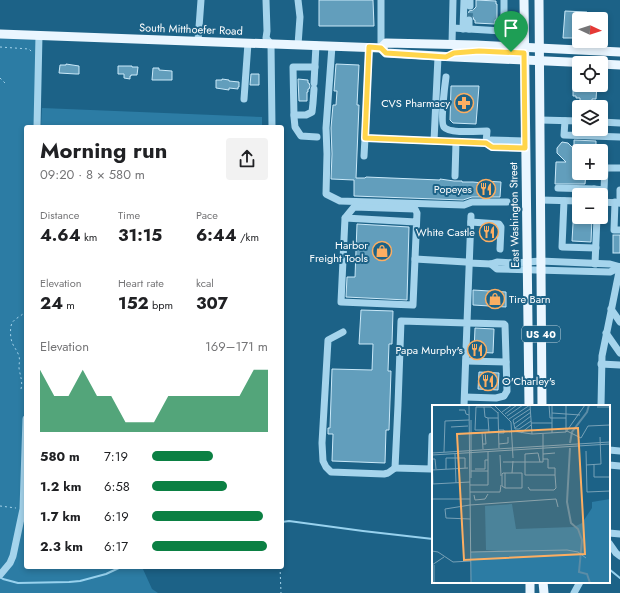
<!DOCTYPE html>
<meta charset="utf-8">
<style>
:root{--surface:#fff;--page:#f2f2f2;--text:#202124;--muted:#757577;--accent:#0b8043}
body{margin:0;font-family:Jost,sans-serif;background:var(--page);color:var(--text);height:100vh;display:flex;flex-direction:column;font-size:15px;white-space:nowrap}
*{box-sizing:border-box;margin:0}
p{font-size:13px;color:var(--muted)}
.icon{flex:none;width:22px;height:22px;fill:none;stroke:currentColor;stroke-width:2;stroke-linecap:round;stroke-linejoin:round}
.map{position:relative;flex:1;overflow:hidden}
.drawer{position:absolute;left:24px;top:125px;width:260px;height:444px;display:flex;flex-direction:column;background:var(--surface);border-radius:4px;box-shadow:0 2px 6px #0003}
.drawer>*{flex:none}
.needle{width:26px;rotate:93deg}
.fabs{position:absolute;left:572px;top:12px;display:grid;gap:8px}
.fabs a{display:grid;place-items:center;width:36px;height:36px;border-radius:4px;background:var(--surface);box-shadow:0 2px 6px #0003;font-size:20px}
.pin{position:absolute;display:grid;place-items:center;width:34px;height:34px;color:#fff;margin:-41px -17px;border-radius:50% 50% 50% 0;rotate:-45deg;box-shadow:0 0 4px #0007}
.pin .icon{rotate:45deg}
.round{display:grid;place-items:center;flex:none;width:42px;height:42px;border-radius:4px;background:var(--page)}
.overview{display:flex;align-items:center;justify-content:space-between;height:68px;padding:0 16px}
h1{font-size:22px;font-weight:700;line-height:30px}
.figures{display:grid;grid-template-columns:repeat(3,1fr);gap:6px;height:68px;padding:4px 16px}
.figures div{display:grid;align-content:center}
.figures b{font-size:17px;font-weight:700}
.figures small{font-size:11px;font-weight:400}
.figures p{font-size:11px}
.chart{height:112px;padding:8px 16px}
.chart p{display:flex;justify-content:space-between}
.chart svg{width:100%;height:72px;margin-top:4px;fill:var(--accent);opacity:.7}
ul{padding:0 16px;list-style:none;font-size:13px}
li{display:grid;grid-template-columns:64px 48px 1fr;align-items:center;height:30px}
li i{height:10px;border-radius:5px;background:var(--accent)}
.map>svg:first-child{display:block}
.green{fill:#2c7ca4}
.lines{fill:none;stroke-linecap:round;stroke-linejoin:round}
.stream{stroke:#98d2ee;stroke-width:2}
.building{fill:#629ebc;stroke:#cae9f9}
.minor-tunnel{stroke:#3e7a99;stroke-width:7;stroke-dasharray:7 3.5;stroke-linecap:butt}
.path{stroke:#a5d4ec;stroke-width:1;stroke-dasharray:2 3;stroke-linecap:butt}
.minor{stroke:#a5d4ec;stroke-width:7}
.major{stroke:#eaf6ff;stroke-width:9}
.route-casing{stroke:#fff;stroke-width:8}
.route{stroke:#ffd54a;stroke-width:5}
.labels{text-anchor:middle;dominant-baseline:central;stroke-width:4;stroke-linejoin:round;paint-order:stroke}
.shield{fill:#1c6287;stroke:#bbd0db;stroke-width:1}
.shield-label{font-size:10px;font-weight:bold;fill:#fff}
.street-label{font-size:11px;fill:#fff;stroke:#1c6287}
.poi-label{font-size:11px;fill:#fff;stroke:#1c6287;text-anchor:end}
.inset-river{fill:none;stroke:#5b8ca6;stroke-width:2}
.inset-road{fill:none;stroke:#77a1b7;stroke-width:1}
.view{fill:#fcae62;fill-opacity:0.15;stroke:#fcae62;stroke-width:2}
.inset-edge{fill:none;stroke:#fff;stroke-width:2}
</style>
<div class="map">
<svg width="620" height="593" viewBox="0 0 620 593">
<rect width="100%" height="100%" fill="#1c6287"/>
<!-- green -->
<g class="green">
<path d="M0 34 39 35 37 127H26V567H142L152 589 158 593H0Z"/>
<path d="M42 108 262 117V127H41Z"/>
</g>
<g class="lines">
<!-- stream -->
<g class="stream">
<path d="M282 522 289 521 363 531 433 539"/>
<path d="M609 569 620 578"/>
<path d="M0 577 3 579 18 583 69 582 80 581 106 574 121 567"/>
</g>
</g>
<!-- building -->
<g class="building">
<path d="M319 0H373L374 26H319Z"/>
<path d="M476 0 496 1V4H497V20H495V24L475 23V20H474L473 17 471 16 468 15 469 11 473 10 476 7Z"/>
<path d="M565 11 587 12 586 19H579V38H563Z"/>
<path d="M66 64 79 66V74H76L59 73 60 65H66Z"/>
<path d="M336 64 359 65 357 105H359L356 178H365L366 177 440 180V179L454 181H462V182H473L483 183V181L501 182 500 197H472L463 200 354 196V180L331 179 332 154 331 128 333 105H336L337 91H334Z"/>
<path d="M118 66H132V67H138L137 75H131V76H130V79L124 78V74H118Z"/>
<path d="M153 68H159V70L172 71V80H152Z"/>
<path d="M251 74H259V85H250Z"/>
<path d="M222 79 229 80V81L239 82V87H238V89L229 88V90L216 88V80H222Z"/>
<path d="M298 79 308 80V83H309L310 86 309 89H308V92H307V101H299Z"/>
<path d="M576 85H593V86H597L596 99H592V101H580V98H576V96H573V88H576Z"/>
<path d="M451 86H479L476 124 453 123 450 120Z"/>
<path d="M574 140 596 141V151H579V173H586L585 184H555L556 162H566L557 153V148L562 142 568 143 574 149Z"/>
<path d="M574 206 579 207V217H592L591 242 572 241Z"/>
<path d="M357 224 409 227 407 300 346 297 347 277H355Z"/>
<path d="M481 228 496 229V238L481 237Z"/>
<rect x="613" y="235" width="7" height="18"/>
<path d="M473 290 506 292V307L473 305Z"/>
<path d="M361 310 393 311 392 344H389L388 371H391L389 430H386L385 463 332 461 333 434H328V428H330L332 369 372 370 373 344H359Z"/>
<path d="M475 328 494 329 493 353 474 352Z"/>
<path d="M479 372 499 373 498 390 478 389Z"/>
</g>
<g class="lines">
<!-- minor-tunnel -->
<path class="minor-tunnel" d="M469 20 470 6"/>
<!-- path -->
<g class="path">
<path d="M0 47 29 49 32 52"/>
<path d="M0 78 6 84"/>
<path d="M21 389C23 381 20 376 19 368 19 364 20 360 19 356 17 350 13 346 12 342 10 337 10 327 12 323 15 318 22 316 26 311"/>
<path d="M282 466V471"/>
<path d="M0 506 16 508"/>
<path d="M280 567 281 593"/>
</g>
<!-- minor -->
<g class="minor">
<path d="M266 0 267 31 266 38 271 44 272 127"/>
<path d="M381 0V48"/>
<path d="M470 6V0"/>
<path d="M453 28 502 31 503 29 504 26V0"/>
<path d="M463 29 464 0"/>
<path d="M469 29V20"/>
<path d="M198 41 201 0"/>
<path d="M452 44 453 0"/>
<path d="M298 45 300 17 298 0"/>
<path d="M332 46 326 128 327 154 326 194 340 201 464 205 472 202H507"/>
<path d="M369 47 365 138 434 141"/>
<path d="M438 57 434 141 486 143 492 147 525 148"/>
<path d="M315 67H293L294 117 295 127 301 136 317 137"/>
<path d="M446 77C445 84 440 123 444 127 449 134 479 131 487 131L486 143"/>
<path d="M314 83 316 45"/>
<path d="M244 99 248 43"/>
<path d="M294 115H306L312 112 313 103 314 89"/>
<path d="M540 120 579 121"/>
<path d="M565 121 564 135 620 137"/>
<path d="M601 122 620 123"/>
<path d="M37 127 39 35"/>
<path d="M486 143 491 140 525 141"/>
<path d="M364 156 365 138"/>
<path d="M455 176 456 142"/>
<path d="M558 188 594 189"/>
<path d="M593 195 594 189 604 190 605 168H620"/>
<path d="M540 200 579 201"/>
<path d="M564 201 562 247 596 248"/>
<path d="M601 202 620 203"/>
<path d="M615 202 614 230H620"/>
<path d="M620 203V190"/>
<path d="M345 218 341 302 413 305 417 213 415 209 354 207 345 218 416 222"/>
<path d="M471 222 499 224 501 227 500 249"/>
<path d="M415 259 466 262 469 263 491 264 497 262 516 263 540 261 610 264 620 267"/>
<path d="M491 264 497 269 610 272 620 267"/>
<path d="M595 264 597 217"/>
<path d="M611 309 620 322"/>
<path d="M343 332 328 340 322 443 323 461 326 467 331 472 384 474 388 473 395 468"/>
<path d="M606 333 620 353"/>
<path d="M466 361 506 362"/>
<path d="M601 364 620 365"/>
<path d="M465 397 496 398 504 396 507 391 505 325 504 324 467 323 471 216"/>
<path d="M601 406 602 356 620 267"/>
<path d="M433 436H432L431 469 395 468 398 405 401 321 467 323 464 406"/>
<path d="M609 450 620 451"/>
<path d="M609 465 620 466"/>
<path d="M609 533 620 534"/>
<path d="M609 543 616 553 620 556"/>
<path d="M0 575 10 563 13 556 23 509 26 419"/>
<path d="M574 593 580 582"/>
</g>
<!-- major -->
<g class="major">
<path d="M524 0 529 406"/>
<path d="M539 0C541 135 540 271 542 406"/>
<path d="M0 34 381 48 386 43 476 45 620 52"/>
<path d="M381 48 386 53 454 57 591 63"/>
<path d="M460 53 490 52"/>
<path d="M601 64 620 65"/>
<path d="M530 582V593"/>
<path d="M543 582 544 593"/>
</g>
</g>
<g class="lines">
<defs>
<path id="route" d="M369 47 381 48 386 53 446 57 454 53 479 51 524 53 525 148 492 147 486 143 365 138Z"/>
</defs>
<!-- route casing -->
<use href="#route" class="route-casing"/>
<!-- route -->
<use href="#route" class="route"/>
</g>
<!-- icons -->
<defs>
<symbol id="pharmacy-ring" viewBox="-11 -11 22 22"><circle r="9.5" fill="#1c6287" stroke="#fcae62" stroke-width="1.5"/><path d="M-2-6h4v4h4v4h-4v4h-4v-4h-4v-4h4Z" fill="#fcae62"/></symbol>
<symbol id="restaurant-ring" viewBox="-11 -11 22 22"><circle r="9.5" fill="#1c6287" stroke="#fcae62" stroke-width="1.5"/><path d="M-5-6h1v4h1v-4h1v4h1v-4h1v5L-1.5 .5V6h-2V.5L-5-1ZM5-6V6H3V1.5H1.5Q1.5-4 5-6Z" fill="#fcae62"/></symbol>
<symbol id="shop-ring" viewBox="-11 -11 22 22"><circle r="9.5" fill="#1c6287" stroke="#fcae62" stroke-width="1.5"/><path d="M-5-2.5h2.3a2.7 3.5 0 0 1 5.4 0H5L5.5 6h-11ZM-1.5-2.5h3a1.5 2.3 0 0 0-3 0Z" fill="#fcae62"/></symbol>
</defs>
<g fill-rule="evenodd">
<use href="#pharmacy-ring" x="453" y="92" width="22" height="22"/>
<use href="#restaurant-ring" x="475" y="178" width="22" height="22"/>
<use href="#restaurant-ring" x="478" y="221" width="22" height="22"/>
<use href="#shop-ring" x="371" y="240" width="22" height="22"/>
<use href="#shop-ring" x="484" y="288" width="22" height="22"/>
<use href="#restaurant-ring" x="466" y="339" width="22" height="22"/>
<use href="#restaurant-ring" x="477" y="370" width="22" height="22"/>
</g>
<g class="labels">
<!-- shield labels -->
<rect class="shield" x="522" y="326" width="38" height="16" rx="3"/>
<g class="shield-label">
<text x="541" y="334">US 40</text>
</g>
<!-- street labels -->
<g class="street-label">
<text transform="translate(191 29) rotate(2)">South Mitthoefer Road</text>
<text transform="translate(514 215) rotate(-91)">East Washington Street</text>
</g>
<!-- poi labels -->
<g class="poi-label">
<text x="450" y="103">CVS Pharmacy</text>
<text x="472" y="189">Popeyes</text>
<text x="475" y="232">White Castle</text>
<text x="368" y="245">Harbor<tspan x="368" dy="13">Freight Tools</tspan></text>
<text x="509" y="299" text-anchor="start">Tire Barn</text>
<text x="463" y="350">Papa Murphy's</text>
<text x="502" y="381" text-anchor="start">O'Charley's</text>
</g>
</g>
<!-- overview -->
<g transform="translate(432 405)">
<rect width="178" height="178" fill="#1c6287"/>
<path d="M178 94V178H39V147L66 145H54L53 101 80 99 84 124 142 122 150 118 160 103V97Z" fill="#2c7ca4"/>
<path class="inset-river" d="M138 38 140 27 155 7 157 0M138 43 135 97 139 118 146 124 150 135 147 167 155 169 158 178"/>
<path class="inset-road" d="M37 0 39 178M62 0 79 17 81 53M98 0 100 29M117 0 118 13H134M120 0V28M134 0V27M52 2 53 12 56 13M165 2H178M98 4 81 15 83 24H87L99 16M27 5H33L34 9 37 10M66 7 67 43M70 7 80 0M120 8 148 10M73 9 85 0M75 11 91 0M77 14 98 0M99 18H120M82 19 99 7M19 22 36 21M83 23 99 11M57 25H43L44 2H59L66 8M67 25H72V28H67M80 26 100 29 134 27 153 0M135 26 149 33 156 21 178 20V2M50 27 51 44M57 27 56 13H66M39 28 67 27M89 28 99 20M111 29V57H93V70H123V63H116V54H111M51 39H54L53 27M67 39 76 38V32M154 46 155 87 178 86M12 47 13 16 37 15M0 48 178 37M23 49 24 78M111 49 123 48M0 50 1 79M0 50 178 39M68 50 69 71M0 54H3L4 64M71 57H93V49L106 48 108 57M178 57V73M154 60 169 59 168 32M162 60V72H178M14 64V53H33V63M43 64H53V55H56M0 65 36 63M39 66H56V47M73 68V83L70 81V69L71 68H90V83H73M80 68 81 56M39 73V15M0 79 38 77M38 80H56V66M96 82 98 85H122L124 83 123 70M38 87H68L69 80M42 90 43 95 53 94 56 89M0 94H38M38 114 14 113 13 104 38 100 124 94 126 102M0 146 6 147 21 157 39 156M39 147 135 145 146 147 154 153M0 160 12 152M2 160V178"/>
<path class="view" d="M146 23 153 149 32 155 25 29Z"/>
<rect width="178" height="178" class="inset-edge"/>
</g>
</svg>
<div class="fabs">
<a><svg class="needle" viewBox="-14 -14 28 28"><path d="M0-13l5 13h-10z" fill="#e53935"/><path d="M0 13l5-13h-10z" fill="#757577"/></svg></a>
<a><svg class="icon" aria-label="locate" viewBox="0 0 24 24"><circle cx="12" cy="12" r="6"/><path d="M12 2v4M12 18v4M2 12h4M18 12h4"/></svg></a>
<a><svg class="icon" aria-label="layers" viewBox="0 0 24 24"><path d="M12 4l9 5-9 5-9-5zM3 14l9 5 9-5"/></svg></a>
<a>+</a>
<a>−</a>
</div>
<div class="pin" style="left:511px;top:52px;background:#1e9e55"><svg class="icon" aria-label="arrive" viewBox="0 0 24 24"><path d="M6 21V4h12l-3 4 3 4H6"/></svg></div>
<section class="drawer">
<div class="overview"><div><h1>Morning run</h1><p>09:20 · 8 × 580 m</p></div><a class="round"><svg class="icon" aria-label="share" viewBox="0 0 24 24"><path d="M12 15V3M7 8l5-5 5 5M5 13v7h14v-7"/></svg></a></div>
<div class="figures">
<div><p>Distance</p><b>4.64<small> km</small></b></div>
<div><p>Time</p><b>31:15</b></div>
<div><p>Pace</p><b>6:44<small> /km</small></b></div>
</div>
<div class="figures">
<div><p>Elevation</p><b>24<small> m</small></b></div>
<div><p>Heart rate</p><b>152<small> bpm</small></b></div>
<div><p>kcal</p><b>307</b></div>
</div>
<div class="chart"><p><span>Elevation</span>169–171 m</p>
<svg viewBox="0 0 160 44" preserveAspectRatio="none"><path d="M0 44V6L10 22L20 22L30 6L40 22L50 22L60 38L70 38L80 38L90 22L100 22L110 22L120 22L130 22L140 22L150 6L160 6V44z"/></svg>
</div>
<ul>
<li><b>580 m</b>7:19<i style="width:53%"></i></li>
<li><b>1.2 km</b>6:58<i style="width:65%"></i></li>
<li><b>1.7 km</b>6:19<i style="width:96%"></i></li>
<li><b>2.3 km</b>6:17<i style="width:99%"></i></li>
</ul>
</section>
</div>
